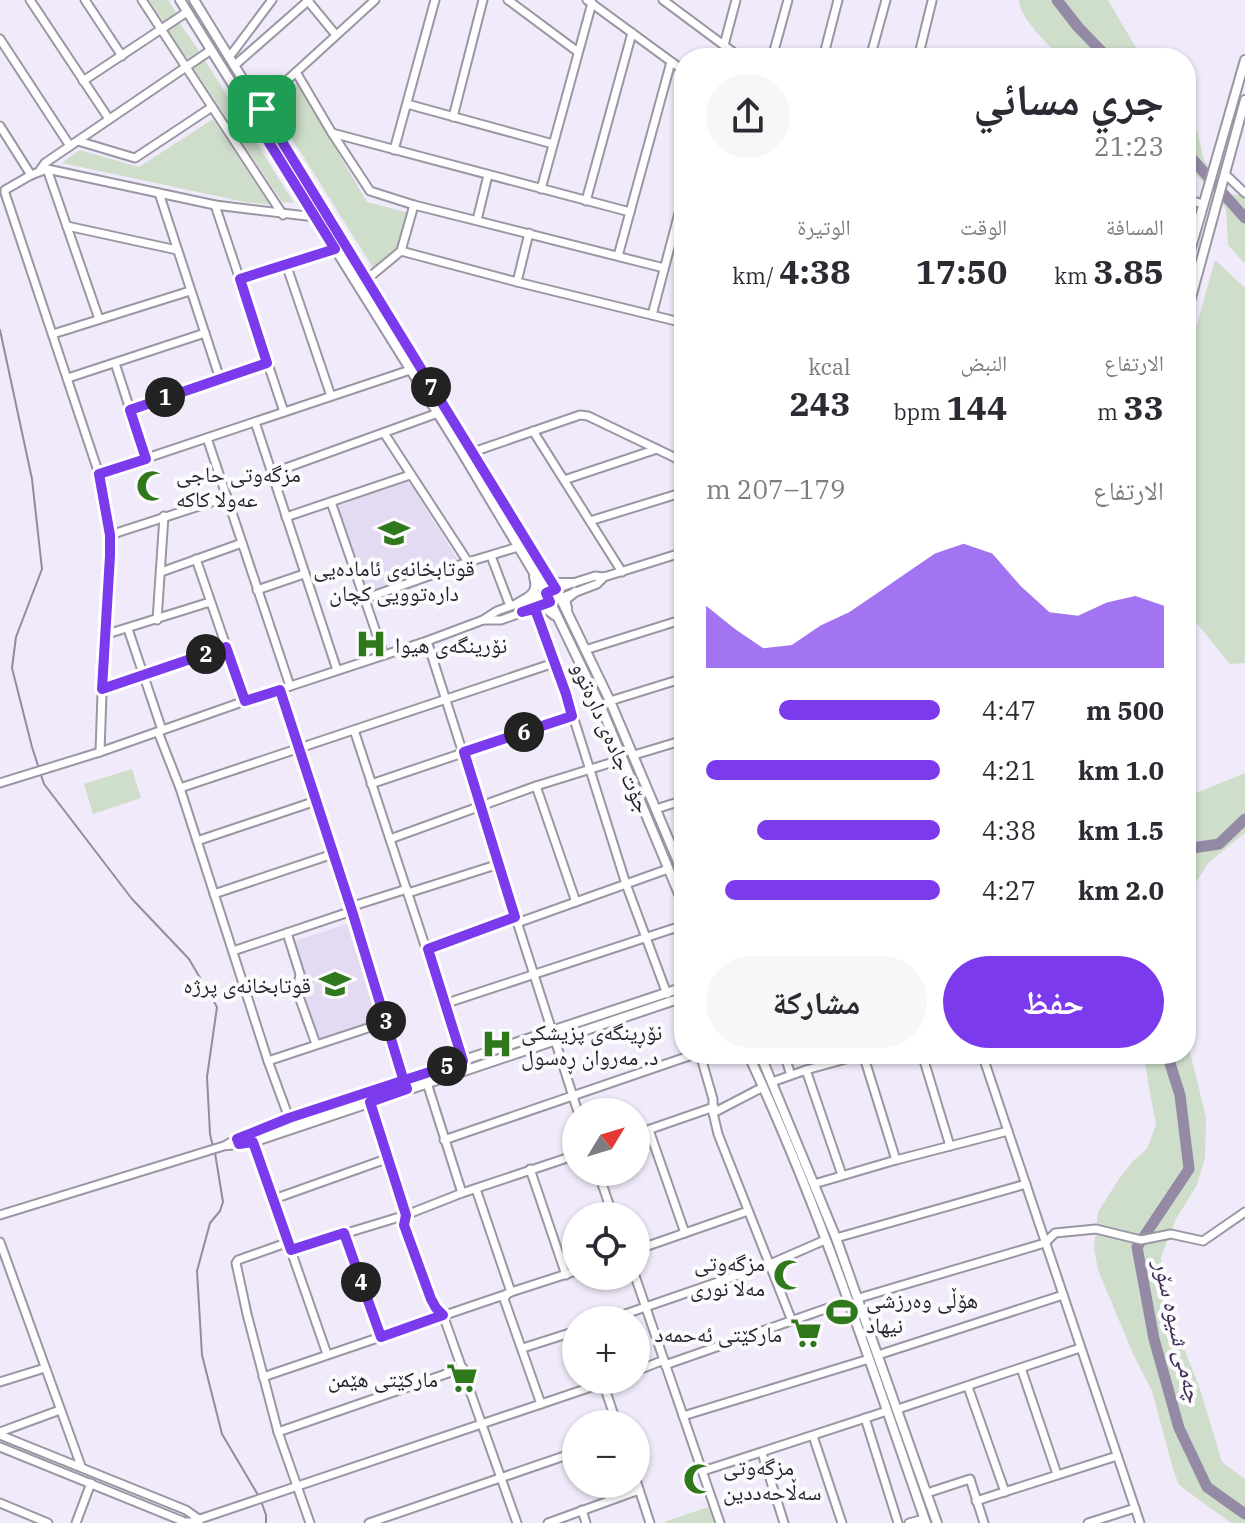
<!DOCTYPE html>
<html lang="ar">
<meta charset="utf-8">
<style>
:root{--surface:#fff;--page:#f7f7f7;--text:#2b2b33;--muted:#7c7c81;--accent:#7c3aed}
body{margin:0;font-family:"IBM Plex Serif","Noto Naskh Arabic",serif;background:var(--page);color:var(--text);direction:rtl;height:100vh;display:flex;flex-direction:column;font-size:30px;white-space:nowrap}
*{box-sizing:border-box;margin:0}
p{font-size:26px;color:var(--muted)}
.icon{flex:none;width:44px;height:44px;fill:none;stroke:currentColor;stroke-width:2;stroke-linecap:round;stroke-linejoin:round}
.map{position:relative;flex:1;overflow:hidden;direction:ltr}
.sheet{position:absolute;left:674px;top:48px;width:522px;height:1016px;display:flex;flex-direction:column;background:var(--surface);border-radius:32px;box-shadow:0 2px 6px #0004;direction:rtl}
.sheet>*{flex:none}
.needle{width:52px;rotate:52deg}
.fabs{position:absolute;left:562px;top:1098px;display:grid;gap:16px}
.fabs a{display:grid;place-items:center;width:88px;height:88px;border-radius:50%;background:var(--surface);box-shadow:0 2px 6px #0004;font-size:40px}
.pin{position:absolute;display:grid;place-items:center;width:68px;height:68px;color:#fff;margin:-34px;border-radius:16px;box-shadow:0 4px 12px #0006}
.km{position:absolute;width:40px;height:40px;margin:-20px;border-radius:50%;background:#222;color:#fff;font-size:22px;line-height:40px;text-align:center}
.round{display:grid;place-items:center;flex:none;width:84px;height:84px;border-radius:42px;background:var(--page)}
.head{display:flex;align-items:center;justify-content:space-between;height:136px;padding:0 32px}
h1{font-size:44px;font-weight:700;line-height:60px}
.metrics{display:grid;grid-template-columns:repeat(3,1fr);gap:12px;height:136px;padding:8px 32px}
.metrics div{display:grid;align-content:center}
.metrics b{font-size:34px;font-weight:700}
.metrics small{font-size:22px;font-weight:400}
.metrics p{font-size:22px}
.chart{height:224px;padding:16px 32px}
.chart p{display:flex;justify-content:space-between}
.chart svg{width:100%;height:144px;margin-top:8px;fill:var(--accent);opacity:.7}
.action{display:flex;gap:16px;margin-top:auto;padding:16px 32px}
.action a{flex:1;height:92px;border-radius:48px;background:var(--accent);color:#fff;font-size:32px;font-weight:700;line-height:92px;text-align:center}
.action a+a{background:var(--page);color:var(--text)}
ul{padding:0 32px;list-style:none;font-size:26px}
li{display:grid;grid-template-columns:128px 96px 1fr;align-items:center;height:60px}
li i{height:20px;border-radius:10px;background:var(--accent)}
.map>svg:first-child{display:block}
.built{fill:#e3dbf1}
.green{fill:#cedeca}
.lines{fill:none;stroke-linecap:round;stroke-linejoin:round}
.stream{stroke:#948aa5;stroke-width:2}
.river{stroke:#948aa5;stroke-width:11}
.minor-casing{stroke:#9b96a4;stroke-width:11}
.major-casing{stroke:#9b96a4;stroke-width:12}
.minor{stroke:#fff;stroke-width:7}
.major{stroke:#fff;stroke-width:8}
.route-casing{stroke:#fff;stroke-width:16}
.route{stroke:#7c3aed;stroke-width:10}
.labels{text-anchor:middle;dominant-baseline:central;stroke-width:8;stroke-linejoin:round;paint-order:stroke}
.poi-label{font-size:22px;fill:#252328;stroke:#fbfafd;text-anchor:start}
.street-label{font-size:22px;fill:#252328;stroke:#fbfafd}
.water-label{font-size:24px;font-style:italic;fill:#402f57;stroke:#fbfafd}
</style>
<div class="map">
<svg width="1245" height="1523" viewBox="0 0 1245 1523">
<rect width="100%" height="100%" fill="#f0eafa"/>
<!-- built -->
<g class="built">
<path d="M407 482 410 484 458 560 455 564 368 592 338 507 339 505Z"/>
<path d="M347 924 379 1020 318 1040 301 992 304 977 292 942Z"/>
</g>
<!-- green -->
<g class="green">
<path d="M149 0H168L176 12 175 15 164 22Z"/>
<path d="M1019 0H1108L1142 58H1061C1049 45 1019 18 1019 0Z"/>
<path d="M179 22 199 51 189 60 167 30Z"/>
<path d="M204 59 294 203 282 202 193 67Z"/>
<path d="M297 83 367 202 409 213 401 245 375 271 273 108 272 105Z"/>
<path d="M1186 117 1197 131 1204 160 1230 194 1245 196V264L1228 245 1226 209 1198 177 1186 167Z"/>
<path d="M213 119 270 205 245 202 62 163 80 150 139 167Z"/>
<path d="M1215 260 1245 288V663L1230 664 1194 620 1186 585V363Z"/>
<path d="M132 769 141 798 93 814 84 784Z"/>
<path d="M1245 773V833L1209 862 1191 890 1186 903V797Z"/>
<path d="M1186 1036 1206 1117 1205 1158 1197 1185 1176 1219 1161 1257 1163 1295 1200 1389 1222 1462 1245 1479V1523H1231L1179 1485 1173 1469 1152 1391 1134 1356 1098 1270 1094 1248 1098 1212 1119 1179 1133 1161 1147 1149 1156 1125 1143 1054H1186Z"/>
<path d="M708 1507 714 1523H664L667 1521Z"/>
</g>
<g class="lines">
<!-- stream -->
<g class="stream">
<path d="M0 330 32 479 42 569 16 637 12 668 32 747 44 784 132 899 189 959 217 1007 207 1077 210 1134 213 1147"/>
<path d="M215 1153 223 1202 220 1211 210 1223 197 1271 202 1355 222 1434 258 1495"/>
<path d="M261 1501 266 1515V1523"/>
</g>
<!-- river -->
<g class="river">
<path d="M1057 0 1078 27 1108 58"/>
<path d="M1186 152 1245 218"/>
<path d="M1186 849 1219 844 1245 819"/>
<path d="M1167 1054 1180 1095 1189 1169 1137 1247 1154 1339 1179 1428 1207 1487 1245 1514"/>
</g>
<defs>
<g id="minor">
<path d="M30 0 109 119"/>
<path d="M85 0 122 56"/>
<path d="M142 0 283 215"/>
<path d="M508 0 578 52"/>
<path d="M587 0 684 71"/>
<path d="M663 0 741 58"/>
<path d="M308 1 336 35"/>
<path d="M0 39 70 146"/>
<path d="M724 45 736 0"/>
<path d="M230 56 272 0"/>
<path d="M772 58 788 0"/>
<path d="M823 58 838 0"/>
<path d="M870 58 886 0"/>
<path d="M918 58 932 1"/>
<path d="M235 65 309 0"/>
<path d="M296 72 332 133 370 191 414 205 664 268"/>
<path d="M83 81 187 12"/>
<path d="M407 104 553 144"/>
<path d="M260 105 375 0"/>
<path d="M453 117 483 0"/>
<path d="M0 126 31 175"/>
<path d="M332 133 630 212"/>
<path d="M78 141 135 158 212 107"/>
<path d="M394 150 435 0"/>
<path d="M47 169 99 319"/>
<path d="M40 170 45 163 70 146 211 50"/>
<path d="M1225 174 1245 193"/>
<path d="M541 189 592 3"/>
<path d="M159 193 220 379"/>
<path d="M1186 199 1203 204"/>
<path d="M586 201 632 33"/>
<path d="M215 205 284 412"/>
<path d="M477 220 488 175"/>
<path d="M67 226 177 250"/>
<path d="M401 251 517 282 684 323"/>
<path d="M618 256 671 62"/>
<path d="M286 264 331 396"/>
<path d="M240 279 335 249"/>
<path d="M366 280 401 251 414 205"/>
<path d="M517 282 529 233"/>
<path d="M652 315 684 194"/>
<path d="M53 334 190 291"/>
<path d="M115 363 146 459"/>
<path d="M68 378 205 333"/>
<path d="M130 410 267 363"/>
<path d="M255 422 337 670"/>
<path d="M533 431 622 572"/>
<path d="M384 433 468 562"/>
<path d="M207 438 290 686"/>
<path d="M473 452 580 415 588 416 684 462"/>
<path d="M272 473 438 413"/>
<path d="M99 474 410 370"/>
<path d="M564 480 657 449"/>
<path d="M331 502 384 655"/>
<path d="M286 517 410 475"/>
<path d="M590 521 684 492"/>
<path d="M110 535 227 497"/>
<path d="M491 556 510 606"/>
<path d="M196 559 245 701"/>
<path d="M161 572 242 543"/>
<path d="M257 590 304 574"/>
<path d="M364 599 468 562 518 547"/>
<path d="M545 604 597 584 604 577"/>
<path d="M535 609 566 694 626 884 667 994"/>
<path d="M157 620 164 516"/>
<path d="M484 620H501L526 611"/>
<path d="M128 629 162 730"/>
<path d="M104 635 210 602"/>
<path d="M427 641 578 1112"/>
<path d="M585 650 684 619"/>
<path d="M102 689 226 647"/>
<path d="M280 690 404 1080"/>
<path d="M610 701 684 678"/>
<path d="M354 730 463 1061"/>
<path d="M158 732 180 788 268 1061 289 1118"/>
<path d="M100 752 104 635 110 556V535L99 474 5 193V190L31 175 47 169 215 205 315 217"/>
<path d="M634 755 684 740"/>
<path d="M0 783 100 752 245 701 427 641 483 620 497 611 567 585 595 576 604 577 684 552"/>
<path d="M371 784 572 716"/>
<path d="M536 786 576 902"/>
<path d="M180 788 554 663"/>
<path d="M656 809 684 800"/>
<path d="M390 839 536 786 623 759"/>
<path d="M197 841 316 801"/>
<path d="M408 893 499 864"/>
<path d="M214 894 333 854"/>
<path d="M350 907 407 889"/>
<path d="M517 923 668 869"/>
<path d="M287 933 300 974 297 991 316 1044"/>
<path d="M428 949 515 917"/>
<path d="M233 951 352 911"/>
<path d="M444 1004 684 925"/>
<path d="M700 1054 713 1099V1113L718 1134 792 1321"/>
<path d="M784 1054 791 1075"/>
<path d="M863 1054 896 1160"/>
<path d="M922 1054 950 1146"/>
<path d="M982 1054 1140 1523"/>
<path d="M268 1061 386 1022"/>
<path d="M806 1070 842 1175"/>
<path d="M772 1082 806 1070 864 1054"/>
<path d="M427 1083 462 1193"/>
<path d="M370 1102 406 1215 404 1225 431 1299 436 1308 443 1315 517 1523"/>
<path d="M713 1113 763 1087"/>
<path d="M649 1130 685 1233"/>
<path d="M636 1134 714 1107"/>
<path d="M444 1140 695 1054"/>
<path d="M253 1142 327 1354"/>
<path d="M530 1169 566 1275"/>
<path d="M598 1172 613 1216"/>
<path d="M814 1184 896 1160 1008 1131"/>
<path d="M476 1189 511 1292"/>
<path d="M274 1199 389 1158"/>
<path d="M0 1215 227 1145"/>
<path d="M344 1233 381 1337"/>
<path d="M836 1238 1026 1184"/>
<path d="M0 1242 81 1466"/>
<path d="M289 1242 238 1260 236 1263 247 1314 278 1432 310 1523"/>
<path d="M291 1250 406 1215 462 1193 576 1155"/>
<path d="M636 1250 748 1211"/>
<path d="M635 1276 720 1523"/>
<path d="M859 1298 1045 1243 1055 1233 1096 1229 1141 1240 1171 1234 1203 1241 1245 1212"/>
<path d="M608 1320 770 1264 825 1240"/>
<path d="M523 1348 576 1331"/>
<path d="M878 1355 1063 1295"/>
<path d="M665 1365 848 1301"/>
<path d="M1021 1368 1057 1474"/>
<path d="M636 1371 664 1360"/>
<path d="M263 1377 507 1294"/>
<path d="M0 1382 45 1368"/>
<path d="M603 1383 617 1424"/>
<path d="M968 1387 1005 1492"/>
<path d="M541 1404 504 1299 507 1294 511 1292 576 1271"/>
<path d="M898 1409 1080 1348"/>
<path d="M683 1416 869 1359"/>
<path d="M865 1418 898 1523"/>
<path d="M0 1432 60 1410"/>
<path d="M278 1432 463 1368"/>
<path d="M0 1435 186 1510 200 1520"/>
<path d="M813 1436 842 1523"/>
<path d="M0 1447 185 1522H191L612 1380"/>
<path d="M762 1453 784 1523"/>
<path d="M703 1471 887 1411"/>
<path d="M636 1480 650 1523"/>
<path d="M927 1493 970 1479 984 1523"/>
<path d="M976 1501 1117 1456"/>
<path d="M0 1503 48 1523"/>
<path d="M582 1510 586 1523"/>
<path d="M76 1523 91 1483"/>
<path d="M369 1523 576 1452"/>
<path d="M548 1523 639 1490"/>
<path d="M909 1523 924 1519"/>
<path d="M1088 1523 1135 1508"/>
</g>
<g id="major">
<path d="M180 0 460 449 546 593 601 707 684 906"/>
<path d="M194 0 556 589 610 701 684 876"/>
<path d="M1186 265 1245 60"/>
<path d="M1186 316 1245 100"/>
<path d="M552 580 558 583H573"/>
<path d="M518 603C530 597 539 592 534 577"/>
<path d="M567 608 565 600 575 592"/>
<path d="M522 612 544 607 554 615"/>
<path d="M748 1054C819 1205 871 1365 926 1523"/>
<path d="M760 1054 836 1238 937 1523"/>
<path d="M227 1145 248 1133 289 1118 684 987"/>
<path d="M228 1145 253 1142 684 997"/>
</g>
</defs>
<!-- minor casing -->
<use href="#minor" class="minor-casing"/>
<!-- major casing -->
<use href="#major" class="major-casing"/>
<!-- minor -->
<use href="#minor" class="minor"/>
<!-- major -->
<use href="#major" class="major"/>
</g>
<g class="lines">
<defs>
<path id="route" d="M262 109 252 115 335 249 240 279 267 363 130 410 146 459 99 474 110 535V556L102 689 226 647 245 701 280 690 352 911 402 1075 407 1089 370 1102 406 1215 404 1225 431 1299 436 1308 443 1315 381 1337 344 1233 291 1250 253 1142 239 1144 237 1139 289 1118 463 1061 428 949 515 917 464 752 572 716 566 694 535 609 522 612 550 602 546 593 556 589 262 109"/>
</defs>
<!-- route casing -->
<use href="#route" class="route-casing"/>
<!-- route -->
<use href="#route" class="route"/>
</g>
<!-- icons -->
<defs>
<symbol id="mosque-bare" viewBox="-9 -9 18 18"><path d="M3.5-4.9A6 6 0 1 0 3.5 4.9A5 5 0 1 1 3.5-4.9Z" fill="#2f781c" stroke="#fbfafd" stroke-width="2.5" paint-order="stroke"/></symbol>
<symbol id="school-bare" viewBox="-9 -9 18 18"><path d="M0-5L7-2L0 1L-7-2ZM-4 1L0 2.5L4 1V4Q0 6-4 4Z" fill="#2f781c" stroke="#fbfafd" stroke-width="2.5" paint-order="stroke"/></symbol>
<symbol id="hospital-bare" viewBox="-9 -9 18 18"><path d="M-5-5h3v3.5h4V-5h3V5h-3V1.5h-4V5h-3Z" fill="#2f781c" stroke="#fbfafd" stroke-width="2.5" paint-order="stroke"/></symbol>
<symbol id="stadium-bare" viewBox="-9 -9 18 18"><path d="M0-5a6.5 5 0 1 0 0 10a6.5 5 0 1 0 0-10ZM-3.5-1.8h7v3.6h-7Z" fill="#2f781c" stroke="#fbfafd" stroke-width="2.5" paint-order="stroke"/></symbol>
<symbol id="supermarket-bare" viewBox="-9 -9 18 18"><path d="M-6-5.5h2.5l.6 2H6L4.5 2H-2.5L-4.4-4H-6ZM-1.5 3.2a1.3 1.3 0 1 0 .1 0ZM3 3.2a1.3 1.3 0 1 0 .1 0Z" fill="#2f781c" stroke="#fbfafd" stroke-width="2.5" paint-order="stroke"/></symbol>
</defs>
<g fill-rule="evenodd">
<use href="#mosque-bare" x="130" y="464" width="44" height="44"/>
<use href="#school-bare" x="372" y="511" width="44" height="44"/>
<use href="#hospital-bare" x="349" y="622" width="44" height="44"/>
<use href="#school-bare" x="313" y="962" width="44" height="44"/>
<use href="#hospital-bare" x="475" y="1022" width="44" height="44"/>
<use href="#mosque-bare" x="767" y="1253" width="44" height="44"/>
<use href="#stadium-bare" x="820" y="1290" width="44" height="44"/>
<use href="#supermarket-bare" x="784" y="1311" width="44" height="44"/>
<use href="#supermarket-bare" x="440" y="1356" width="44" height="44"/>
<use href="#mosque-bare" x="677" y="1457" width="44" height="44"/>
</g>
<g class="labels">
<!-- poi labels -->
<g class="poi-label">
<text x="176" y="473">مزگەوتی حاجی<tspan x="176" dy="25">عەولا کاکە</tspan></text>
<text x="394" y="567" text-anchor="middle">قوتابخانەی ئامادەیی<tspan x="394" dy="25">دارەتوویی کچان</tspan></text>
<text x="395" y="644">نۆرینگەی هیوا</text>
<text x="311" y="984" text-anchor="end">قوتابخانەی پرژە</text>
<text x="521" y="1031">نۆڕینگەی پزیشکی<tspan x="521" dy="25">د. مەروان ڕەسول</tspan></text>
<text x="765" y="1262" text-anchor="end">مزگەوتی<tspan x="765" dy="25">مەلا نوری</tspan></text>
<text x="866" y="1299">هۆڵی وەرزشی<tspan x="866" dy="25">نیهاد</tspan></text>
<text x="782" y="1333" text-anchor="end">مارکێتی ئەحمەد</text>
<text x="438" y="1378" text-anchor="end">مارکێتی هێمن</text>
<text x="723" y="1466">مزگەوتی<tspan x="723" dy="25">سەڵاحەددین</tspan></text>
</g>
<!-- street labels -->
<g class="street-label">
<text transform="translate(612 737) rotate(66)">جۆت جادەی دارەتوو</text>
</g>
<!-- water labels -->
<g class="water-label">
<text transform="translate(1179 1331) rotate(77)">چەمی شیوە سۆر</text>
</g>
</g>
</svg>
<div class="fabs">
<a><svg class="needle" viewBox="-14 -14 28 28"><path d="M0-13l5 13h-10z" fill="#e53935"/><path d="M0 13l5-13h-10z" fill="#7c7c81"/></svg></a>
<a><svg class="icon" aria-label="locate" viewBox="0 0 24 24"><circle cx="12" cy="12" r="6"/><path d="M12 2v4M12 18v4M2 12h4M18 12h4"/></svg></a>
<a>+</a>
<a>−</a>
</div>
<div class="pin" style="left:262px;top:109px;background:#1e9e55"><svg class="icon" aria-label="arrive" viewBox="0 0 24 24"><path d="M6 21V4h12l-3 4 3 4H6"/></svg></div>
<b class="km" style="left:165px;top:397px">1</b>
<b class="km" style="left:206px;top:654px">2</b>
<b class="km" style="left:386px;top:1021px">3</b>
<b class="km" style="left:361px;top:1282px">4</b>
<b class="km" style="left:447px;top:1066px">5</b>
<b class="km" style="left:524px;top:732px">6</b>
<b class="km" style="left:431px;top:387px">7</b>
<section class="sheet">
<div class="head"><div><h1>جري مسائي</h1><p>21:23</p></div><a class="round"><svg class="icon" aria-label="share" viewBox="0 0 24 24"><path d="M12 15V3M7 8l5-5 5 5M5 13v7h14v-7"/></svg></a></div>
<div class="metrics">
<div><p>المسافة</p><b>3.85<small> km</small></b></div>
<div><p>الوقت</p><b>17:50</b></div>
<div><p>الوتيرة</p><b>4:38<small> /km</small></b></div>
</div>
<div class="metrics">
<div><p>الارتفاع</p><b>33<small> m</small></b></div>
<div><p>النبض</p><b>144<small> bpm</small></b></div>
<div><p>kcal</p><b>243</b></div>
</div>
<div class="chart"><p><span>الارتفاع</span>179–207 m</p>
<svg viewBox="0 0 160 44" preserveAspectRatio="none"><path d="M0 44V25L10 32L20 38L30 37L40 31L50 27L60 21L70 15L80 9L90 6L100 9L110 19L120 27L130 28L140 24L150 22L160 25V44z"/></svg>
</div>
<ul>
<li><b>500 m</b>4:47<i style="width:69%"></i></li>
<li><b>1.0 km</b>4:21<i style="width:100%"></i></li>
<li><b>1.5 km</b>4:38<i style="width:78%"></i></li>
<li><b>2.0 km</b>4:27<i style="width:92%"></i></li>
</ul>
<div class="action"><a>حفظ</a><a>مشاركة</a></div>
</section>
</div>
